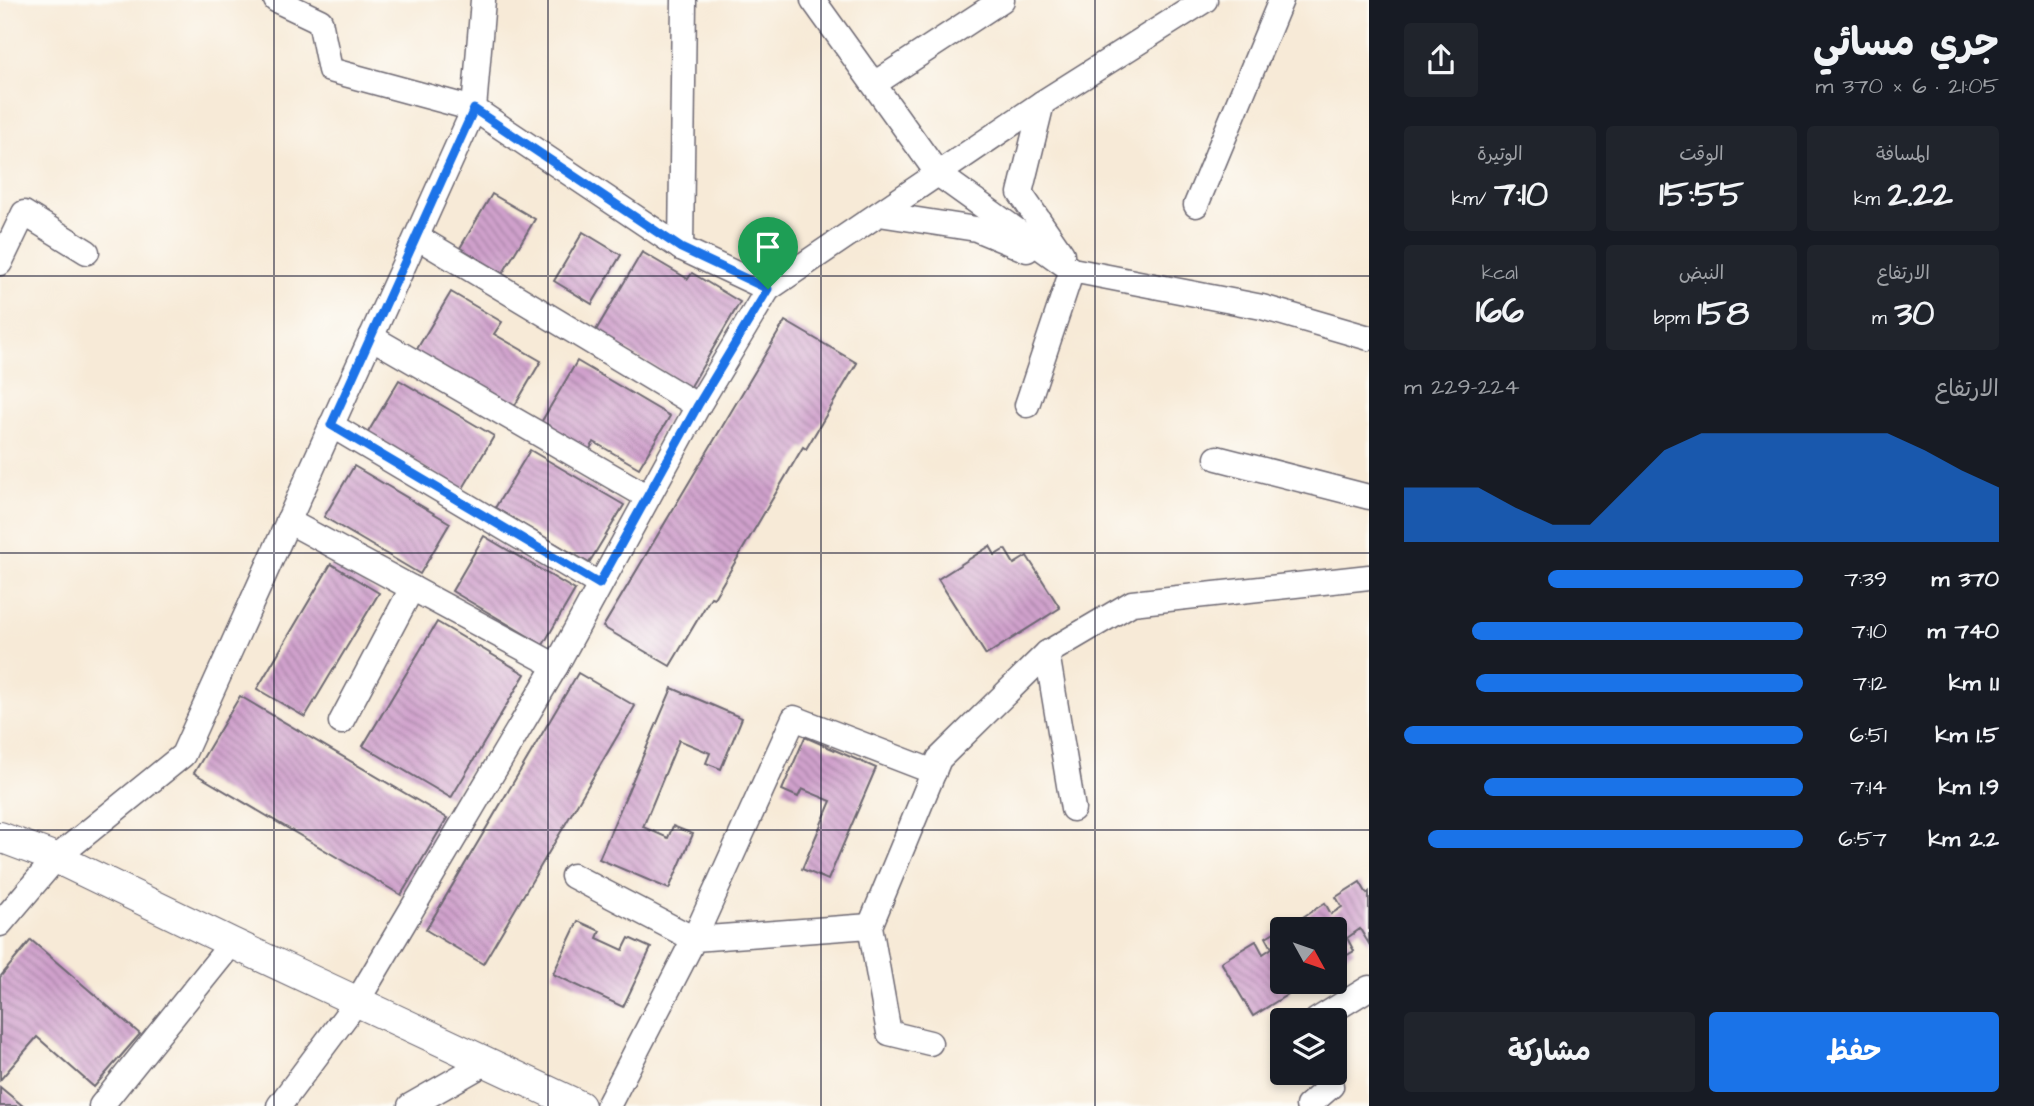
<!DOCTYPE html>
<html lang="ar">
<meta charset="utf-8">
<style>
:root{--surface:#171b24;--page:#20242c;--text:#f1f3f6;--muted:#9ea1a6;--accent:#1a73e8}
body{margin:0;font-family:"Architects Daughter","Playpen Sans Arabic",sans-serif;background:var(--page);color:var(--text);direction:rtl;height:100vh;display:flex;flex-direction:column;font-size:26px;white-space:nowrap}
*{box-sizing:border-box;margin:0}
p{font-size:23px;color:var(--muted)}
.icon{flex:none;width:38px;height:38px;fill:none;stroke:currentColor;stroke-width:2;stroke-linecap:round;stroke-linejoin:round}
.map{position:relative;flex:1;overflow:hidden;direction:ltr}
.sheet{display:flex;flex-direction:column;background:var(--surface);width:665px}
.sheet>*{flex:none}
.needle{width:46px;rotate:130deg}
.tools{position:absolute;left:1270px;top:917px;display:grid;gap:14px}
.tools a{display:grid;place-items:center;width:77px;height:77px;border-radius:7px;background:var(--surface);box-shadow:0 4px 10px #0003;font-size:35px}
.pin{position:absolute;display:grid;place-items:center;width:60px;height:60px;color:#fff;margin:-72px -30px;border-radius:50% 50% 50% 0;rotate:-45deg;box-shadow:0 0 7px #0007}
.pin .icon{rotate:45deg}
.round{display:grid;place-items:center;flex:none;width:74px;height:74px;border-radius:7px;background:var(--page)}
.head{display:flex;align-items:center;justify-content:space-between;height:119px;padding:0 35px}
h1{font-size:38px;font-weight:700;line-height:52px}
.figures{display:grid;grid-template-columns:repeat(3,1fr);gap:10px;height:119px;padding:7px 35px}
.figures div{display:grid;align-content:center;border-radius:7px;background:var(--page);text-align:center}
.figures b{font-size:35px;font-weight:700}
.figures small{font-size:19px;font-weight:400}
.figures p{font-size:19px}
.chart{height:196px;padding:14px 35px}
.chart p{display:flex;justify-content:space-between}
.chart svg{width:100%;height:126px;margin-top:7px;fill:var(--accent);opacity:.7}
.cta{display:flex;gap:14px;margin-top:auto;padding:14px 35px}
.cta a{flex:1;height:80px;border-radius:7px;background:var(--accent);color:#fff;font-size:28px;font-weight:700;line-height:80px;text-align:center}
.cta a+a{background:var(--page);color:var(--text)}
ul{padding:0 35px;list-style:none;font-size:23px}
li{display:grid;grid-template-columns:112px 84px 1fr;align-items:center;height:52px}
li i{height:18px;border-radius:9px;background:var(--accent)}
main{display:flex;flex:1;min-height:0}
.map>svg:first-child{display:block}
.building{fill:url(#building-back-hatch)}
.lines{fill:none;stroke-linecap:round;stroke-linejoin:round}
.minor-casing{stroke:#6d6872;stroke-width:27}
.major-casing{stroke:#6d6872;stroke-width:32}
.minor{stroke:#fff;stroke-width:24}
.major{stroke:#fff;stroke-width:30}
.route-casing{stroke:#fff;stroke-width:14}
.route{stroke:#1a73e8;stroke-width:9}
.grid{fill:none;stroke:#22223b;stroke-width:2;stroke-opacity:0.55}
</style>
<main>
<section class="sheet">
<div class="head"><div><h1>جري مسائي</h1><p>21:05 · 6 × 370 m</p></div><a class="round"><svg class="icon" aria-label="share" viewBox="0 0 24 24"><path d="M12 15V3M7 8l5-5 5 5M5 13v7h14v-7"/></svg></a></div>
<div class="figures">
<div><p>المسافة</p><b>2.22<small> km</small></b></div>
<div><p>الوقت</p><b>15:55</b></div>
<div><p>الوتيرة</p><b>7:10<small> /km</small></b></div>
</div>
<div class="figures">
<div><p>الارتفاع</p><b>30<small> m</small></b></div>
<div><p>النبض</p><b>158<small> bpm</small></b></div>
<div><p>kcal</p><b>166</b></div>
</div>
<div class="chart"><p><span>الارتفاع</span>224–229 m</p>
<svg viewBox="0 0 160 44" preserveAspectRatio="none"><path d="M0 44V25L10 25L20 25L30 32L40 38L50 38L60 25L70 12L80 6L90 6L100 6L110 6L120 6L130 6L140 12L150 19L160 25V44z"/></svg>
</div>
<ul>
<li><b>370 m</b>7:39<i style="width:64%"></i></li>
<li><b>740 m</b>7:10<i style="width:83%"></i></li>
<li><b>1.1 km</b>7:12<i style="width:82%"></i></li>
<li><b>1.5 km</b>6:51<i style="width:100%"></i></li>
<li><b>1.9 km</b>7:14<i style="width:80%"></i></li>
<li><b>2.2 km</b>6:57<i style="width:94%"></i></li>
</ul>
<div class="cta"><a>حفظ</a><a>مشاركة</a></div>
</section>
<div class="map">
<svg width="1369" height="1106" viewBox="0 0 1369 1106">
<defs>
<pattern id="building-back-hatch" width="6" height="6" patternUnits="userSpaceOnUse" patternTransform="scale(1.75)"><rect width="6" height="6" fill="#d0a1cc"/><path d="M-1 5l2 2M0 0l6 6M5-1l2 2" fill="none" stroke="#a883a7"/></pattern>
</defs>
<rect width="100%" height="100%" fill="#fdfcf7"/>
<filter id="ink" filterUnits="userSpaceOnUse"><feTurbulence type="fractalNoise" baseFrequency=".0143" numOctaves="2"/><feDisplacementMap in="SourceGraphic" scale="14" xChannelSelector="R" yChannelSelector="G"/><feConvolveMatrix kernelMatrix="1 2 1 2 8 2 1 2 1" color-interpolation-filters="sRGB"/></filter>
<filter id="wash" filterUnits="userSpaceOnUse"><feTurbulence type="fractalNoise" baseFrequency=".00686" numOctaves="4" result="noise"/><feDisplacementMap in="SourceGraphic" scale="28" xChannelSelector="R" yChannelSelector="G"/><feGaussianBlur stdDeviation="1.57" result="paint"/><feColorMatrix in="noise" values="0 0 0 0 0 0 0 0 0 0 0 0 0 0 0 0 0 1.4 0 .05"/><feComposite in="paint" operator="in"/></filter>
<g filter="url(#wash)">
<rect width="100%" height="100%" fill="#f7ead7"/>
<g id="blocks">
<!-- building -->
<g class="building">
<path d="M492 194 535 219 503 273 460 248Z"/>
<path d="M583 232 621 255 592 304 554 281Z"/>
<path d="M642 252 688 279 692 273 740 302 690 388 595 332Z"/>
<path d="M451 292 502 322 494 334 541 361 511 412 414 354Z"/>
<path d="M785 321 857 363 806 449 803 447 714 598 711 597 670 666 603 627Z"/>
<path d="M577 361 670 416 639 468 594 442 587 454 539 426Z"/>
<path d="M399 380 494 436 462 490 367 434Z"/>
<path d="M530 450 624 505 589 563 495 508Z"/>
<path d="M354 466 450 523 420 574 324 517Z"/>
<path d="M484 536 575 590 543 645 452 591Z"/>
<path d="M990 546 995 555 1005 549 1014 564 1027 556 1060 608 986 655 938 579Z"/>
<path d="M331 564 379 593 305 717 257 689Z"/>
<path d="M437 622 525 674 451 798 363 746Z"/>
<path d="M578 673 635 706 483 964 426 930Z"/>
<path d="M672 688 742 718 721 769 706 763 710 753 679 740 643 827 668 838 673 826 693 834 669 889 599 859Z"/>
<path d="M240 696 447 818 401 895 194 773Z"/>
<path d="M805 737 876 768 828 880 802 869 831 801 802 789 798 797 782 790Z"/>
<path d="M1360 882 1367 894 1369 892V944L1360 929 1347 938 1354 951 1335 962V929H1305L1310 927 1303 917 1325 903 1331 914 1342 907 1336 897Z"/>
<path d="M578 921 600 931 597 938 623 950 629 938 651 948 623 1007 553 974Z"/>
<path d="M1291 922 1296 929H1283L1282 980 1290 993 1253 1016 1221 962 1256 941 1263 954 1272 948 1266 937Z"/>
<path d="M31 940 140 1034 94 1087 37 1037 0 1080V977Z"/>
<path d="M0 1087 23 1106H0Z"/>
</g>
</g>
</g>
<g filter="url(#ink)">
<use href="#blocks" fill-opacity="0" stroke="#6d6872" stroke-width="2"/>
<g class="lines">
<defs>
<g id="minor">
<path d="M276 0 320 21 330 70 474 109 681 248 768 289"/>
<path d="M813 0 938 174 1072 270 1262 307 1369 338"/>
<path d="M874 84 1002 0"/>
<path d="M1042 103 1020 193 1062 254"/>
<path d="M1196 205 1281 0"/>
<path d="M879 214 976 229 1027 250"/>
<path d="M417 237 698 406"/>
<path d="M681 248 684 0"/>
<path d="M0 263 24 213 87 252"/>
<path d="M371 337 648 497"/>
<path d="M1027 405 1072 270"/>
<path d="M331 425 599 584"/>
<path d="M1217 458 1369 497"/>
<path d="M288 521 556 666"/>
<path d="M1047 653 1073 809"/>
<path d="M341 722 412 588"/>
<path d="M573 876 694 939 794 718 934 772"/>
<path d="M0 924 56 858 183 755 474 109 483 0"/>
<path d="M1317 1020 1369 988"/>
<path d="M930 1043 889 1033 870 926 939 759 1047 653 1132 603 1369 577"/>
<path d="M101 1106 232 943"/>
<path d="M279 1106 358 1000 556 666 698 406 768 289 1042 103 1205 0"/>
<path d="M410 1106 487 1062"/>
<path d="M608 1106 694 939 870 926"/>
<path d="M1308 1106 1331 1086 1328 1073"/>
</g>
<path id="major" d="M0 837 56 858 232 943 580 1106"/>
</defs>
<!-- minor casing -->
<use href="#minor" class="minor-casing"/>
<!-- major casing -->
<use href="#major" class="major-casing"/>
<!-- minor -->
<use href="#minor" class="minor"/>
<!-- major -->
<use href="#major" class="major"/>
</g>
</g>
<g class="lines" filter="url(#ink)">
<defs>
<path id="route" d="M474 109 681 248 768 289 698 405 599 584 331 425Z"/>
</defs>
<!-- route casing -->
<use href="#route" class="route-casing"/>
<!-- route -->
<use href="#route" class="route"/>
</g>
<!-- grid -->
<path class="grid" d="M274 0V1106M548 0V1106M821 0V1106M1095 0V1106M0 276H1369M0 553H1369M0 830H1369"/>
</svg>
<div class="tools">
<a><svg class="needle" viewBox="-14 -14 28 28"><path d="M0-13l5 13h-10z" fill="#e53935"/><path d="M0 13l5-13h-10z" fill="#9ea1a6"/></svg></a>
<a><svg class="icon" aria-label="layers" viewBox="0 0 24 24"><path d="M12 4l9 5-9 5-9-5zM3 14l9 5 9-5"/></svg></a>
</div>
<div class="pin" style="left:768px;top:289px;background:#1e9e55"><svg class="icon" aria-label="arrive" viewBox="0 0 24 24"><path d="M6 21V4h12l-3 4 3 4H6"/></svg></div>
</div>
</main>
